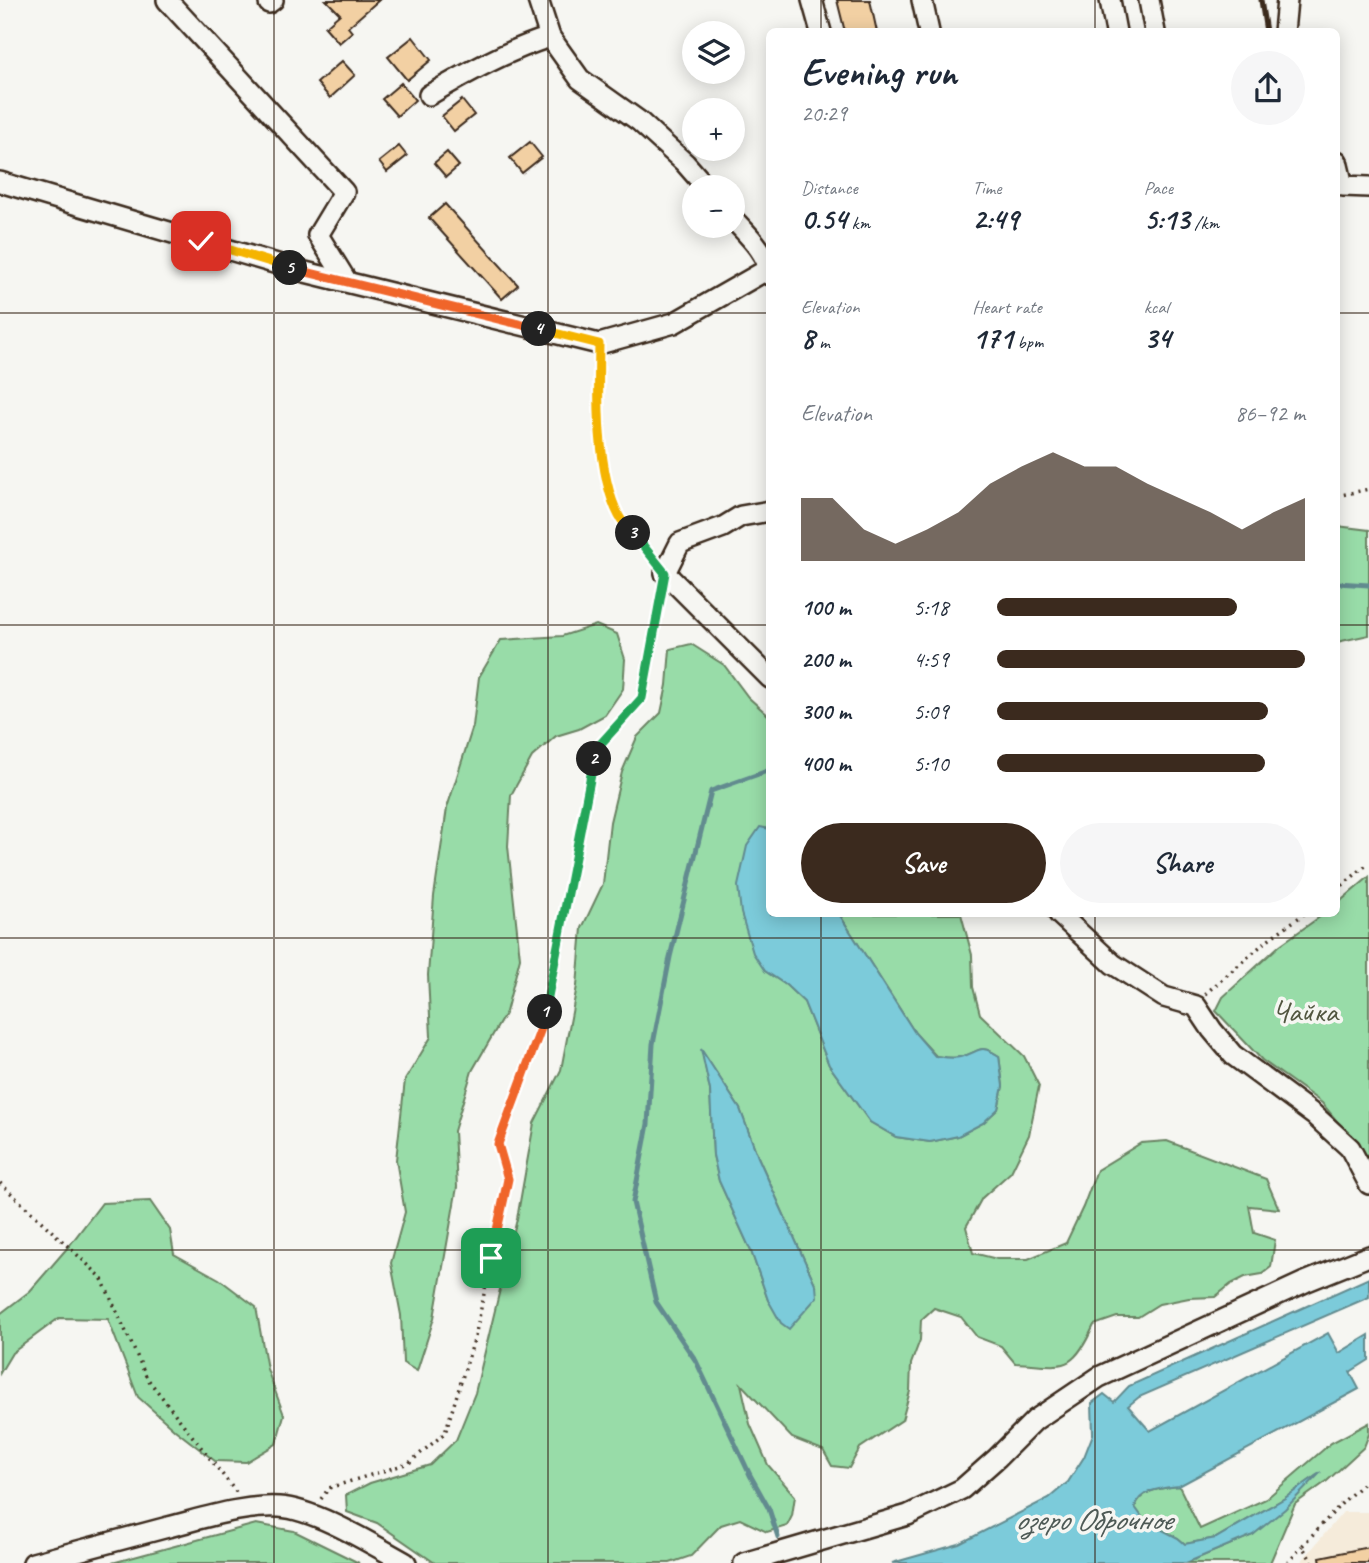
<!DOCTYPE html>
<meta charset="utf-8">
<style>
:root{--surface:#fff;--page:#f6f6f7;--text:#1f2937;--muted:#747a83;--accent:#3b2a1e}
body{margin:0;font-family:Caveat,sans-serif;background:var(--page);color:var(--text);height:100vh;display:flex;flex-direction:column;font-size:26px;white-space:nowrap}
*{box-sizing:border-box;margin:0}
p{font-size:23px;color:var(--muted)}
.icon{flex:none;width:38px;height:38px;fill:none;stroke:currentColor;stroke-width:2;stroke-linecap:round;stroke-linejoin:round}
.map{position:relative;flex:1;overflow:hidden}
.sheet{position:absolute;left:766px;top:28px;width:574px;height:889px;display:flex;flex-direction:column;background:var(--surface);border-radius:10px;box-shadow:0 4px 18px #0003}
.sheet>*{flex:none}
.tools{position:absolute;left:682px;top:21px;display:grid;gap:14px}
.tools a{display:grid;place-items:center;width:63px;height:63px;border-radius:50%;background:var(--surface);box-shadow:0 4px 18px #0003;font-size:35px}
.pin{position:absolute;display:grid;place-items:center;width:60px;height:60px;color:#fff;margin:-30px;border-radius:14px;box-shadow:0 4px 10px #0006}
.km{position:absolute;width:35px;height:35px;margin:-18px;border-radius:50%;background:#222;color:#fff;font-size:19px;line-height:35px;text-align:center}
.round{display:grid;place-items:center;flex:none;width:74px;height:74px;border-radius:37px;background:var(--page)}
.overview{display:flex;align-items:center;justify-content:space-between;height:119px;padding:0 35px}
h1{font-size:38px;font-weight:600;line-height:52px}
.figures{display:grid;grid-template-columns:repeat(3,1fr);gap:10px;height:119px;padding:7px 35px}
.figures div{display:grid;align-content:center}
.figures b{font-size:30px;font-weight:600}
.figures small{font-size:19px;font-weight:400}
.figures p{font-size:19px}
.chart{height:196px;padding:14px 35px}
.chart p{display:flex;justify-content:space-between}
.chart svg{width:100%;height:126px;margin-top:7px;fill:var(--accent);opacity:.7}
.action{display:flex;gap:14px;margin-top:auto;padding:14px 35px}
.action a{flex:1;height:80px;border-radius:42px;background:var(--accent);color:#fff;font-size:28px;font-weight:600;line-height:80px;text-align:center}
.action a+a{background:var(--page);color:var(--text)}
ul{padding:0 35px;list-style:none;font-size:23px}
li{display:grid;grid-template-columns:112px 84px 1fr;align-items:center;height:52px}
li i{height:18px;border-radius:9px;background:var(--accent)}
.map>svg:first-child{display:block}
.built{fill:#f5ebda}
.green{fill:#98dca8;stroke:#6a8363;stroke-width:2;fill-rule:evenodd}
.water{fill:#7ccbda;stroke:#628b8f;stroke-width:2}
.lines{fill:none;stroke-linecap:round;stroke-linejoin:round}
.stream{stroke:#628b8f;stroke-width:5}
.building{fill:#f2d0a3;stroke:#3b2a1e;stroke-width:2}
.minor-casing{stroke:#3b2a1e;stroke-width:24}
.path{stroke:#3b2a1e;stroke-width:3.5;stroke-dasharray:2 5;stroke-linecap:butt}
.minor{stroke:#f6f6f2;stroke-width:19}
.rail{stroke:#3b2a1e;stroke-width:5}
.split-1-casing{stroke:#fff;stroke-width:14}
.split-2-casing{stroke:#fff;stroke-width:14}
.split-3-casing{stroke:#fff;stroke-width:14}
.split-4-casing{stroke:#fff;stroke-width:14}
.split-5-casing{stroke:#fff;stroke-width:14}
.split-6-casing{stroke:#fff;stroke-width:14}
.split-1{stroke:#f0652b;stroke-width:9}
.split-2{stroke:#22a559;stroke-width:9}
.split-3{stroke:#22a559;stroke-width:9}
.split-4{stroke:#f5b400;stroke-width:9}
.split-5{stroke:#f0652b;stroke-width:9}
.split-6{stroke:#f5b400;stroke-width:9}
.grid{fill:none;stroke:#3b2a1e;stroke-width:2;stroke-opacity:0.55}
.labels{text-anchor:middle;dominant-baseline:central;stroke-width:7;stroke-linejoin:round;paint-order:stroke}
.park-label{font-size:30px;fill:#525640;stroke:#f6f6f2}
.water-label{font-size:32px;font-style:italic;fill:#4e5a56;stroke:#f6f6f2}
</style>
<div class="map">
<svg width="1369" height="1563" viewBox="0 0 1369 1563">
<rect width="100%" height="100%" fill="#f6f6f2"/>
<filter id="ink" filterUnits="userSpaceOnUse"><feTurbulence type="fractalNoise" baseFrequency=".0143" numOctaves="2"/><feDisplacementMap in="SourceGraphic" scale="14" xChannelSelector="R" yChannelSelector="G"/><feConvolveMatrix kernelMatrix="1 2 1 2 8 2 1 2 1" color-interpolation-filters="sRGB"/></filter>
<g filter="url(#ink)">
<!-- built -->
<path class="built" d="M1343 1512H1369V1563H1300Z"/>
<!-- green -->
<g class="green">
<path d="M1337 526 1369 530V635L1337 642Z"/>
<path d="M596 625 617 634 625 659 623 689 605 715 579 729 556 736 532 757 511 795 508 846 520 958 506 1012 472 1071 454 1131 457 1187 434 1318 417 1371 403 1363 401 1315 391 1263 405 1212 396 1160 405 1080 431 1037 428 975 434 896 447 808 473 726 479 677 501 640 562 636Z"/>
<path d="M691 644 724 665 748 697 770 717V829L760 828 765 971 786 985 804 1002 829 1065 870 1122 896 1137 930 1142 958 1136 983 1123 998 1109 1003 1086 999 1056C978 1042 980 1053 960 1057 953 1059 943 1057 936 1056L915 1033 839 914H961L972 955 973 987 980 1014 1024 1056 1039 1086 1029 1135 1011 1172 982 1198 966 1227 973 1253 997 1259H1028L1066 1243 1083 1207 1097 1170 1141 1143 1167 1141 1266 1179 1279 1209 1249 1206 1254 1233 1275 1240 1271 1267 1262 1274 1245 1277 1231 1284 1215 1297 1189 1298 1159 1304 1138 1317H1117L1094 1325C1071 1375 1064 1365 1015 1363L1001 1346 977 1337 961 1317 934 1308 921 1320 920 1340 911 1364 910 1391 902 1420 860 1448 849 1468 832 1466 823 1450 792 1438 741 1384 750 1424 768 1465 795 1496 792 1516 787 1526 767 1532 740 1519 721 1525 691 1556 670 1563H435L377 1523 347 1512 346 1495 370 1483 430 1465 456 1440 475 1393 517 1219 534 1123 561 1070 577 986 582 928 603 884 610 822 622 772 637 737 661 713 667 685 670 649ZM702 1051 740 1109 758 1157 816 1286 768 1300 751 1251 719 1181 713 1155 710 1090Z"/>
<path d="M1369 877V1160L1322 1103 1262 1060 1216 1011 1223 997 1280 945 1324 914H1337V904Z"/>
<path d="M150 1201 170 1230 174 1254 219 1279 256 1307 267 1369 284 1415 276 1444 246 1462 215 1461 175 1430 138 1397 108 1319 59 1318 12 1353 0 1373V1314L30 1291 69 1246 102 1203Z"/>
<path d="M1369 1423V1434L1364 1447 1327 1481 1295 1504 1270 1563H1186L1253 1535 1317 1475 1285 1498 1216 1538 1185 1544 1178 1538 1145 1521 1135 1508C1140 1489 1163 1488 1179 1486L1200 1529 1266 1499 1331 1443Z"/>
<path d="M256 1524 294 1531 359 1563H112Z"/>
</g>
<!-- water -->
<g class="water">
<path d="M760 827 770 829V914H839L915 1033 935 1056C943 1057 953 1059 960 1057 980 1053 978 1042 999 1056L1003 1086 998 1109 983 1123 958 1136 930 1142 896 1137 870 1122 829 1065 804 1002 786 985 765 971 753 953 741 913 738 886 747 846Z"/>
<path d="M701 1049 740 1109 758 1157 816 1286 817 1297 789 1329 781 1323 768 1300 751 1251 719 1181 713 1155 710 1090Z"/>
<path d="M1369 1278V1297L1139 1397 1128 1406 1150 1431 1328 1333 1339 1353 1369 1335V1360L1350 1372 1359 1389 1179 1486C1163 1488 1140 1489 1135 1507L1145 1521 1178 1538 1185 1544 1216 1538 1285 1498 1321 1472 1285 1509 1253 1535 1186 1563H892L959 1544 1049 1498 1068 1482 1084 1457 1093 1434 1092 1403 1104 1394 1114 1402 1129 1386Z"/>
</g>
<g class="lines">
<!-- stream -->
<g class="stream">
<path d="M1337 583 1369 585"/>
<path d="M770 770 711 791 670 957 653 1044 648 1124 633 1202 656 1302 696 1361 750 1475 769 1509 778 1537"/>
</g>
</g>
<!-- building -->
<g class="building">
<path d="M326 0H379L348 27 352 32 339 43 325 27 340 14Z"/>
<path d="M837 0H870L877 32H845Z"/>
<path d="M413 37 431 60 407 80 388 57Z"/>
<path d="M342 61 355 75 330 98 317 83Z"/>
<path d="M401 83 415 100 397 116 382 99Z"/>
<path d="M462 100 474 115 454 131 442 116Z"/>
<path d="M530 142 542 157 522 173 510 158Z"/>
<path d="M399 146 407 156 387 172 379 162Z"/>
<path d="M447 152 459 166 446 177 434 163Z"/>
<path d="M445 204 518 285 502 299 429 218Z"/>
<path d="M1369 1547V1563H1321L1320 1557Z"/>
</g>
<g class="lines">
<defs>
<g id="minor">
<path d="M167 0 344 192 318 235 346 280"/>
<path d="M538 0 550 37 580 79 639 121 685 163 706 187"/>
<path d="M812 0 821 32"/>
<path d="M922 0 929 32"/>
<path d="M1110 0 1116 32"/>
<path d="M1149 0 1155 32"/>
<path d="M269 3 273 0"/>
<path d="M1284 32 1287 0"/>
<path d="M429 95C467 73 508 50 550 37"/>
<path d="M1337 161 1343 186 1369 187"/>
<path d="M0 182 301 271 599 344 674 323 770 268"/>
<path d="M733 219C747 234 768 253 770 275"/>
<path d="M770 511 741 516 723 527 680 543 665 573 770 678"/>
<path d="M1059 914 1113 964 1164 997 1196 1006 1212 1030 1233 1055 1314 1115 1350 1148 1369 1184"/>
<path d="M33 1563C78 1551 123 1539 168 1527 204 1518 242 1505 279 1507 316 1509 373 1545 406 1563"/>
<path d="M744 1563 908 1515 962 1489 997 1458 1035 1420 1099 1377 1305 1282 1369 1256"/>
</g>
</defs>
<!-- minor casing -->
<use href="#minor" class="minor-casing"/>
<!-- path -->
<g class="path">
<path d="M599 361C599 404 599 479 620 517 628 532 643 546 654 559"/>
<path d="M1337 496 1369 489"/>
<path d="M1337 890 1369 863"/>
<path d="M1205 994 1270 938 1304 914"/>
<path d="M0 1183 101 1277 147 1378 236 1492"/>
<path d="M321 1499 329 1488 409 1463 445 1433 475 1337 508 1179 498 1144 543 1023 596 749 642 698 661 594"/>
<path d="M1288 1563 1302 1546"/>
<path d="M1313 1563 1302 1546 1343 1502 1369 1478"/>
</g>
<!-- minor -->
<use href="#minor" class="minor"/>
<!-- rail -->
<path class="rail" d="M1261 0 1266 32"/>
</g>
</g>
<g class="lines" filter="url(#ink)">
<defs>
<path id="split-1" d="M491 1258 508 1179 498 1144 543 1023 545 1012"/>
<path id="split-2" d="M545 1012 594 759"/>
<path id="split-3" d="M594 759 596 749 642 698 665 573 633 533"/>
<path id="split-4" d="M539 329 599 344C598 394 596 472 619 516 622 522 629 528 633 533"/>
<path id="split-5" d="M290 268 539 329"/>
<path id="split-6" d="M201 241 290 268"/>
</defs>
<!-- split-1 casing -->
<use href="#split-1" class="split-1-casing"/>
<!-- split-2 casing -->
<use href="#split-2" class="split-2-casing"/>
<!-- split-3 casing -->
<use href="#split-3" class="split-3-casing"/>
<!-- split-4 casing -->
<use href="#split-4" class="split-4-casing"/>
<!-- split-5 casing -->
<use href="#split-5" class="split-5-casing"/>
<!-- split-6 casing -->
<use href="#split-6" class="split-6-casing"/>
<!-- split-1 -->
<use href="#split-1" class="split-1"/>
<!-- split-2 -->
<use href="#split-2" class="split-2"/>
<!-- split-3 -->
<use href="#split-3" class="split-3"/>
<!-- split-4 -->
<use href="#split-4" class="split-4"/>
<!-- split-5 -->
<use href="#split-5" class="split-5"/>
<!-- split-6 -->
<use href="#split-6" class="split-6"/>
</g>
<!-- grid -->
<path class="grid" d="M274 0V1563M548 0V1563M821 0V32M1095 0V32M0 313H770M1337 313H1369M0 625H770M1337 625H1369M821 914V1563M1095 914V1563M0 938H1369M0 1250H1369"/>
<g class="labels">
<!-- park labels -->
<g class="park-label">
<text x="1305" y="1011">Чайка</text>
</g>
<!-- water labels -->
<g class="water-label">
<text x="1093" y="1519">озеро Оброчное</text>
</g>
</g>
</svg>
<div class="tools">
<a><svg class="icon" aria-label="layers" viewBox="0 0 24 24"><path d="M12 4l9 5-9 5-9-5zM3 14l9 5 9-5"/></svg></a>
<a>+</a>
<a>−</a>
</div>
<div class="pin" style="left:491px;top:1258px;background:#1e9e55"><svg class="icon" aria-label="arrive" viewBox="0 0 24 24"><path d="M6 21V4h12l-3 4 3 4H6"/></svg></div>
<div class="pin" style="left:201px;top:241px;background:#d93025"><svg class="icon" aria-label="check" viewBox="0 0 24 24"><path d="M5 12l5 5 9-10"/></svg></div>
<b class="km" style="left:545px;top:1012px">1</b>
<b class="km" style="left:594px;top:759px">2</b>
<b class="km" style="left:633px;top:533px">3</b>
<b class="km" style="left:539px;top:329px">4</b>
<b class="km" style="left:290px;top:268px">5</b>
<section class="sheet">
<div class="overview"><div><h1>Evening run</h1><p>20:29</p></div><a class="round"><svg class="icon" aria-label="share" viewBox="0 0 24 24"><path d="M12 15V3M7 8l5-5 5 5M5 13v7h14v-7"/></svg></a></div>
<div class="figures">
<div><p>Distance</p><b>0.54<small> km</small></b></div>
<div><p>Time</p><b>2:49</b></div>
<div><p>Pace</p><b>5:13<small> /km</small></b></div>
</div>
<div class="figures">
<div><p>Elevation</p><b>8<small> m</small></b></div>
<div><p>Heart rate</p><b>171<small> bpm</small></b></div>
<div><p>kcal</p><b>34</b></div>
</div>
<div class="chart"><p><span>Elevation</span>86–92 m</p>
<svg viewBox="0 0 160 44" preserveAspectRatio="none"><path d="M0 44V22L10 22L20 33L30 38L40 33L50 27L60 17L70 11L80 6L90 11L100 11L110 17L120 22L130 27L140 33L150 27L160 22V44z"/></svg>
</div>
<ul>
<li><b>100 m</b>5:18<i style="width:78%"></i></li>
<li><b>200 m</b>4:59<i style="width:100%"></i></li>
<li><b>300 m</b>5:09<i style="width:88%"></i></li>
<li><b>400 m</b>5:10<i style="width:87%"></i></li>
</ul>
<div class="action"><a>Save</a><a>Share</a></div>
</section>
</div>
